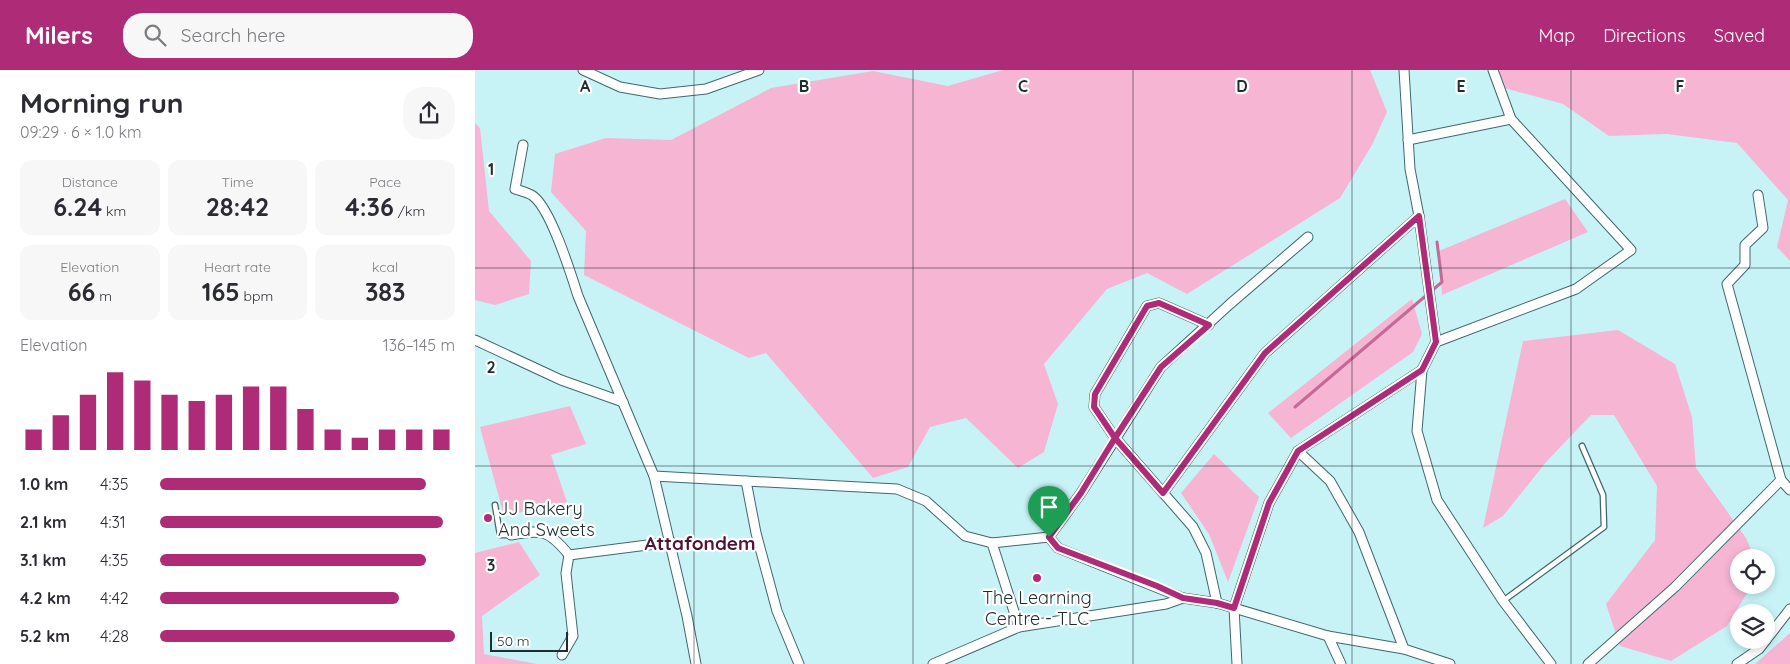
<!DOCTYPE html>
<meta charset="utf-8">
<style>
:root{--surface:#fff;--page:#f7f7f7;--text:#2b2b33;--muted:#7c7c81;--accent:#ae2c77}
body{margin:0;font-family:Quicksand,sans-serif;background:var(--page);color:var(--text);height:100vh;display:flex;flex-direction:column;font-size:19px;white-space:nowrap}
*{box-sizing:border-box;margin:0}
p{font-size:16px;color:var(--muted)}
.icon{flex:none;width:28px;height:28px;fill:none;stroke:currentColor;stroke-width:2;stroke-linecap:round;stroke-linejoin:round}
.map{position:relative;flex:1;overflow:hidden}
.drawer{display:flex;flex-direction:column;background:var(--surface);width:475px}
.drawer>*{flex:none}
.controls{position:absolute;left:1255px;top:479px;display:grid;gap:10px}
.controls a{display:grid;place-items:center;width:45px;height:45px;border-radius:50%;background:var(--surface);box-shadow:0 2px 8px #0003;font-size:25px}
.scale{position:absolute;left:15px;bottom:12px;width:78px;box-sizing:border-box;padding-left:5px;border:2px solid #1d2e2f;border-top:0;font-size:14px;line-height:18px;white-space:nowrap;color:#1d2e2f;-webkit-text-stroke:4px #fff;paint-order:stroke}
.pin{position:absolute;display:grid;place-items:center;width:42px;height:42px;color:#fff;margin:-51px -21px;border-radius:50% 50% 50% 0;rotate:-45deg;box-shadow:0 0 5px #0007}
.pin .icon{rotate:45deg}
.round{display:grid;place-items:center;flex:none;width:52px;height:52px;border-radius:20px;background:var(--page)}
.headline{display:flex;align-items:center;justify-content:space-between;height:85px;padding:0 20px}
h1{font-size:28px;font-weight:800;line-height:38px}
.figures{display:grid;grid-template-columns:repeat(3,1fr);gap:8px;height:85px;padding:5px 20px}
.figures div{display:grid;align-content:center;border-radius:12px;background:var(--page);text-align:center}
.figures b{font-size:25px;font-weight:800}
.figures small{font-size:14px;font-weight:400}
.figures p{font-size:14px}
.chart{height:140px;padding:10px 20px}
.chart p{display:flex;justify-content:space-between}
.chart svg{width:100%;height:90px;margin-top:5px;stroke:var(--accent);stroke-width:6}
ul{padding:0 20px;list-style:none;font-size:16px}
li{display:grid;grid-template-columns:80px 60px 1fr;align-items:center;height:38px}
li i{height:12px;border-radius:6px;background:var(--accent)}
header{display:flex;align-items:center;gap:30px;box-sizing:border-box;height:70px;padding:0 25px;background:var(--accent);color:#fff}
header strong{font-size:24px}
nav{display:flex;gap:28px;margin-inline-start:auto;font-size:18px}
.search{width:350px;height:45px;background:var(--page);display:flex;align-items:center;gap:12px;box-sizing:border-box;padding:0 18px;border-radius:20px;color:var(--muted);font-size:19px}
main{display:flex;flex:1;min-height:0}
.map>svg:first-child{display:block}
.green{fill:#f6b5d3}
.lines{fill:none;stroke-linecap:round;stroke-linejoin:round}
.stream{stroke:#c56a98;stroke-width:3}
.lane-casing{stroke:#40686c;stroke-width:7}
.street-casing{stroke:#40686c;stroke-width:11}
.lane{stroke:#fff;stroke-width:4.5}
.street{stroke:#fff;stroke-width:9}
.route-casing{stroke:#fff;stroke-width:10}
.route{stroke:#ae2c77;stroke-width:6}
.grid{fill:none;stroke:#1d2e2f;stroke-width:1;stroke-opacity:0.55}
.poi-dot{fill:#ae2c77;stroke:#fff;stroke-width:2}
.labels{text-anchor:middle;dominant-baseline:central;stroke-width:4.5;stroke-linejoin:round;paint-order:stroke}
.poi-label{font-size:18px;fill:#1d2e2f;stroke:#fff;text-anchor:start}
.neighbourhood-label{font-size:19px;font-weight:bold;fill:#511336;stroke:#fff}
.grid-label{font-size:16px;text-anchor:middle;font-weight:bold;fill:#1d2e2f;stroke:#fff;stroke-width:4.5;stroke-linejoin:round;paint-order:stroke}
</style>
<header>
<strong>Milers</strong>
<div class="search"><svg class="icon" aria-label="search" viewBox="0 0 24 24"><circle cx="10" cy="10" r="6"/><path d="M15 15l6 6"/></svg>Search here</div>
<nav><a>Map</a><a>Directions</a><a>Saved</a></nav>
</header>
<main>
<section class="drawer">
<div class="headline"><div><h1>Morning run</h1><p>09:29 · 6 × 1.0 km</p></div><a class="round"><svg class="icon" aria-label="share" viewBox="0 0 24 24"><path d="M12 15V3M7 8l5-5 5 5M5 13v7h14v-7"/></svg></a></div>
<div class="figures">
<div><p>Distance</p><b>6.24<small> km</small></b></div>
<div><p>Time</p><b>28:42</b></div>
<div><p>Pace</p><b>4:36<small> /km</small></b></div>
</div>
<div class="figures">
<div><p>Elevation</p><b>66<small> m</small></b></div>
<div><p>Heart rate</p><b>165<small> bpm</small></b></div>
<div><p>kcal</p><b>383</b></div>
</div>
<div class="chart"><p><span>Elevation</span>136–145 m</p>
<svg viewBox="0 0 160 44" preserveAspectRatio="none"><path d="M5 44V34M15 44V27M25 44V17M35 44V6M45 44V10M55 44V17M65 44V20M75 44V17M85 44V13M95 44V13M105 44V24M115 44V34M125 44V38M135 44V34M145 44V34M155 44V34"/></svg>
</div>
<ul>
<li><b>1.0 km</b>4:35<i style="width:90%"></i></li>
<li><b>2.1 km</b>4:31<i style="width:96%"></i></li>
<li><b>3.1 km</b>4:35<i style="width:90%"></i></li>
<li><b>4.2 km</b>4:42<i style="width:81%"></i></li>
<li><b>5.2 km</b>4:28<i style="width:100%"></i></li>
</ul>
</section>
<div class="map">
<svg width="1315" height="594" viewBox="0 0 1315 594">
<rect width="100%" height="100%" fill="#c7f3f7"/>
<!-- green -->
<g class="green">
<path d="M528 0H895L912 42 897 75 865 128 712 224 672 203 632 219 569 294 583 334 569 382 543 398 491 348 455 357 433 397 398 408 291 283 274 288 109 205 111 161 76 122 80 84 131 68 196 70 296 18 398 1 473 16Z"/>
<path d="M1013 0H1315V191L1302 177 1313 130 1262 73 1192 64 1134 66 1088 34 1022 16Z"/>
<path d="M0 53 5 58 14 141 56 191 54 224 20 235 0 230Z"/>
<path d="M1090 129 1113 162 967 225 964 181Z"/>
<path d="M937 229 947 264 938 282 816 368 793 343Z"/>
<path d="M1143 260 1200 294 1217 347 1221 398 1271 468 1279 487 1264 488V515H1277L1252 556 1196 591 1145 576 1131 534 1180 470 1182 416 1139 345H1116L1072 391 1028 446 1008 458 1048 271Z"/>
<path d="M95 336 111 374 76 385 92 432 29 446 5 357Z"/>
<path d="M739 384 784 427 753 512 734 464 706 423Z"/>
<path d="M44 472 65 505 7 546 9 584 62 594H0V483Z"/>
<path d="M1315 563V594H1280Z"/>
</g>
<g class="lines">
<!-- stream -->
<path class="stream" d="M820 337 967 212 962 172"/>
<defs>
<g id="lane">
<path d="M20 435 25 465H36"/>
<path d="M1028 531 1129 457 1128 425 1107 376"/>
</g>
<g id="street">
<path d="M108 0 145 17 185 24 231 19 284 0"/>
<path d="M929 0 935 99 944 146 961 272 947 300 942 361 962 430 1028 531 1076 594"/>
<path d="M1018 0 1036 49"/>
<path d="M933 70 1036 49 1156 180 1101 219 961 272"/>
<path d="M48 75 40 119C46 121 54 123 58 126 76 139 96 204 103 226L179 406 212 546 221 594"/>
<path d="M1283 125 1288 158 1270 175V195L1252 214 1306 410 1315 420"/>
<path d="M734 255 684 233 672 236 620 324 619 337 640 368 718 457 731 483 742 533"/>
<path d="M0 270 86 310 148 332"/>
<path d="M823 381 855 411 884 462 929 579"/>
<path d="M179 406 422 419 451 431 490 466 517 473 574 467 606 423 686 297 755 234 833 167"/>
<path d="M271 411 281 463 302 541 324 594"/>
<path d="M688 423 790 283 944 146"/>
<path d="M36 465C66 459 74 460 94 485"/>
<path d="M574 467 583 478 708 528"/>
<path d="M517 473 544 557"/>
<path d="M853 566 866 594"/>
<path d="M1291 570 1315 539"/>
<path d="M87 585 98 566 91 503 94 485 196 472"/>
<path d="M458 594 544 557 691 534 708 528 742 533 853 566 929 579 975 594"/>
<path d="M762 594 759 538 794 433 823 381 947 300"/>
<path d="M1113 594 1200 517 1306 410"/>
<path d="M1262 594 1284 579 1291 570"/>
</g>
</defs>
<!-- lane casing -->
<use href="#lane" class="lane-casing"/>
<!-- street casing -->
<use href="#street" class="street-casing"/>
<!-- lane -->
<use href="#lane" class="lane"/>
<!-- street -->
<use href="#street" class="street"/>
</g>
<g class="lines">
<defs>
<path id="route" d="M574 467 583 478 682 516 708 528 742 533 759 538 794 433 823 381 947 300 961 272 944 146 790 283 688 423 640 368 686 297 734 255 684 233 672 236 620 324 619 337 640 368 606 423 574 467"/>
</defs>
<!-- route casing -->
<use href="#route" class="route-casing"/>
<!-- route -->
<use href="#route" class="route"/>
</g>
<!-- grid -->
<path class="grid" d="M219 0V594M438 0V594M658 0V594M877 0V594M1096 0V594M0 198H1315M0 396H1315"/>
<!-- markers -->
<g class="poi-dot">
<circle cx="13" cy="448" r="5"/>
<circle cx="562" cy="508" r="5"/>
</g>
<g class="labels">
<!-- poi labels -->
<g class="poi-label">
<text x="23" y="438">JJ Bakery<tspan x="23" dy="21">And Sweets</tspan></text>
<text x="562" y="527" text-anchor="middle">The Learning<tspan x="562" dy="21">Centre - TLC</tspan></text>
</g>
<!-- neighbourhood labels -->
<g class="neighbourhood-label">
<text x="225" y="473">Attafondem</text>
</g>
</g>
<g class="grid-label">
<text x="110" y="22">A</text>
<text x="329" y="22">B</text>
<text x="548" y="22">C</text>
<text x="767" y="22">D</text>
<text x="986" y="22">E</text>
<text x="1205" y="22">F</text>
<text x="16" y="105">1</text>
<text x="16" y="303">2</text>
<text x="16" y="501">3</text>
</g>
</svg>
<div class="controls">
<a><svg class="icon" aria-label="locate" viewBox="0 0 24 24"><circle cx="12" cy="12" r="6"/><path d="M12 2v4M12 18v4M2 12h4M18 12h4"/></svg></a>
<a><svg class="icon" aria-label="layers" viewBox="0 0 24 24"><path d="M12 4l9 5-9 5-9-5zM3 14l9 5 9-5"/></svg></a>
</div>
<div class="scale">50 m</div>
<div class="pin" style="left:574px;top:467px;background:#1e9e55"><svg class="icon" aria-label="arrive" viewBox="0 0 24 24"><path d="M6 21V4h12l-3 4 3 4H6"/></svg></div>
</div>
</main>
